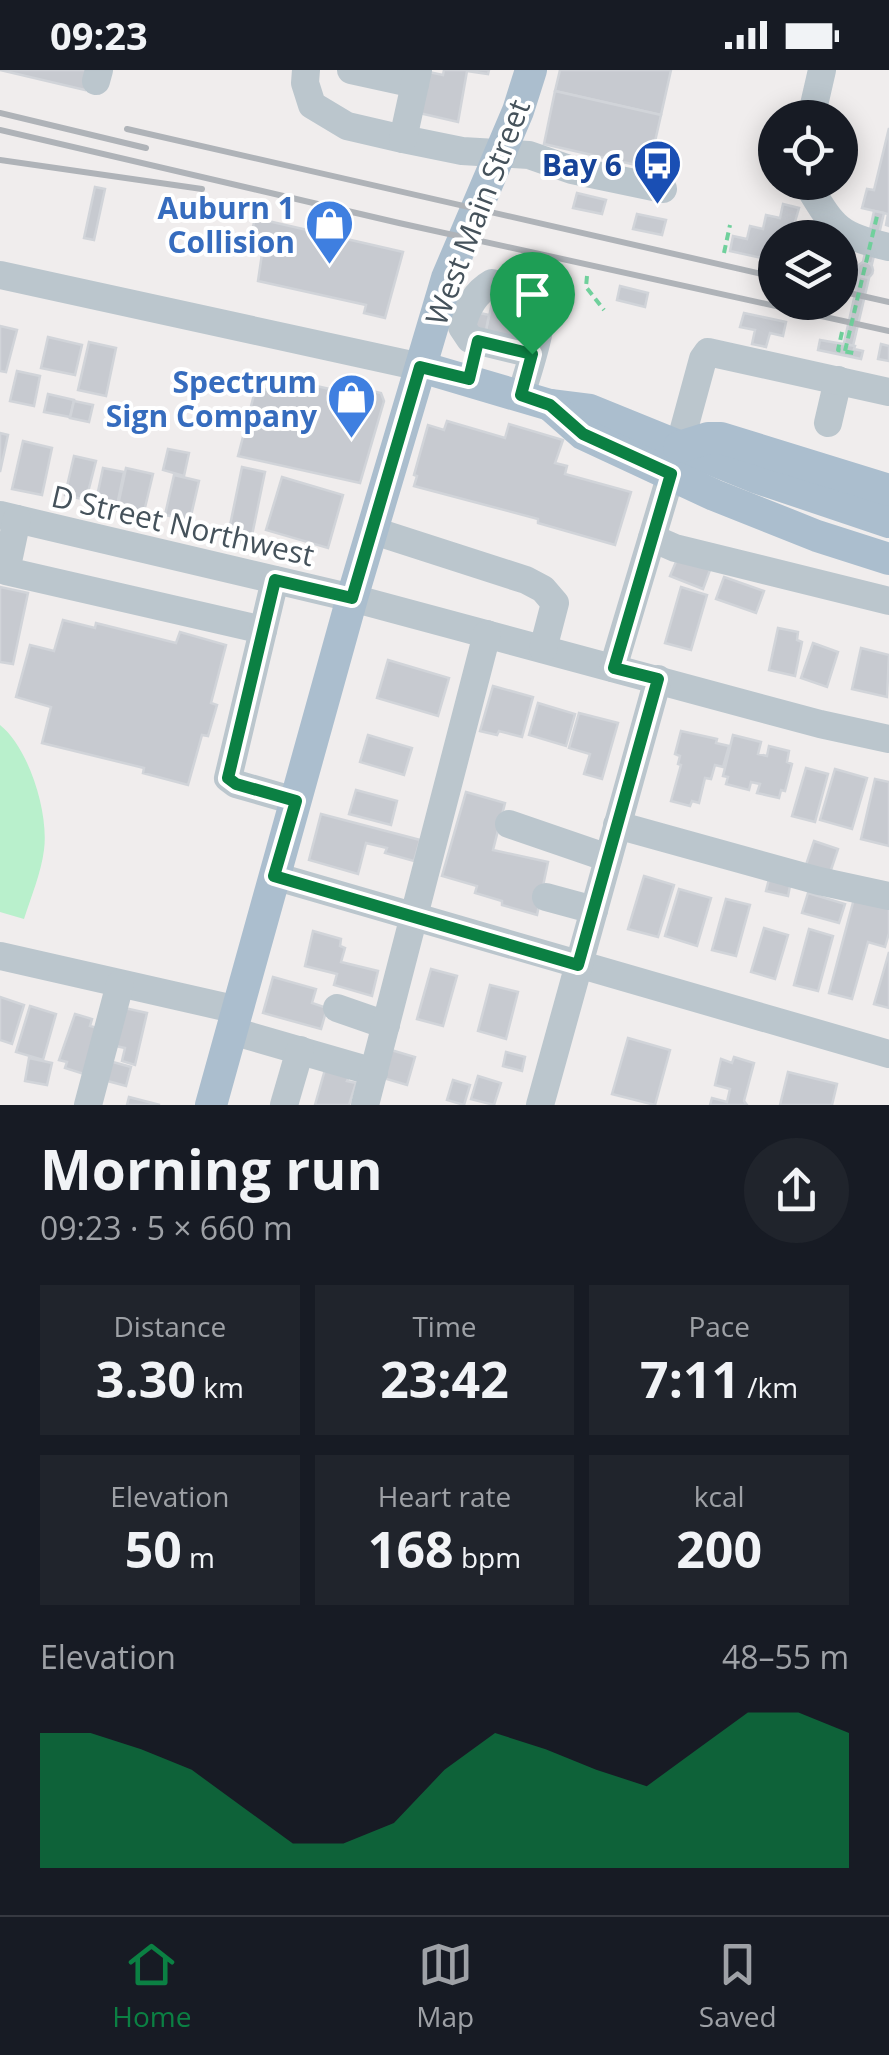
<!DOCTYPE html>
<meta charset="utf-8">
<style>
:root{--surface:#171b24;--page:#20242c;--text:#f1f3f6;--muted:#9ea1a6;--line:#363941;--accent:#0b8043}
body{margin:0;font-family:"Open Sans",sans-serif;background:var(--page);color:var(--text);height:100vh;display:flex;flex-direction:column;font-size:38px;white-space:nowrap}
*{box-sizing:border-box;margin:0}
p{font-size:32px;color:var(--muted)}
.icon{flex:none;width:55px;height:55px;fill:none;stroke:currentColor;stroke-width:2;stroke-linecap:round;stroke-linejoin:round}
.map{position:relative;height:1035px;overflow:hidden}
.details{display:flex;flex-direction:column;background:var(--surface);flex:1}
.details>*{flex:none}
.controls{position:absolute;left:758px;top:30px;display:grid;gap:20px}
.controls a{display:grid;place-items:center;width:100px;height:100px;border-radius:50%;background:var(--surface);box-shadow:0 5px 25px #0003;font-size:50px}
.pin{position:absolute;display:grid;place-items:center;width:85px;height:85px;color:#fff;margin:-102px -42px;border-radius:50% 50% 50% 0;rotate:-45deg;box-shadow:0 0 10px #0007}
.pin .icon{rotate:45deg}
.round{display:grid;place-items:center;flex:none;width:105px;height:105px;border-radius:52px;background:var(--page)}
.overview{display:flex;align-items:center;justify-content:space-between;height:170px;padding:0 40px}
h1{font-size:55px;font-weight:700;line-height:75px}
.figures{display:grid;grid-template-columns:repeat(3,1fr);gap:15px;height:170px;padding:10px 40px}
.figures div{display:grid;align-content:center;border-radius:0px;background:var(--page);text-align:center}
.figures b{font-size:50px;font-weight:700}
.figures small{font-size:28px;font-weight:400}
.figures p{font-size:28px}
.chart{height:280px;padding:20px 40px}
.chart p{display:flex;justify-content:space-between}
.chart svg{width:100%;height:180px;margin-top:10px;fill:var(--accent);opacity:.7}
.status{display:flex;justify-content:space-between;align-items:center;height:70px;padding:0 50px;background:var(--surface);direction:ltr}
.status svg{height:28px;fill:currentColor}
.tabs{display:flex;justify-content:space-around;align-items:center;height:140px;border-top:2px solid var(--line);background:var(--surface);font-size:28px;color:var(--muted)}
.tabs a{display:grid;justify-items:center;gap:5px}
.tabs .selected{color:var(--accent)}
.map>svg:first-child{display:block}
.green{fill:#b9f0cc}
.building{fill:#c7cad0;stroke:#d1d4d9;stroke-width:2.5}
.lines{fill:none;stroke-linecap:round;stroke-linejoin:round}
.path{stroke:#70d09c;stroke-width:4;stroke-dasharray:8 5;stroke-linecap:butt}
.minor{stroke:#bbc6cd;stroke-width:28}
.major{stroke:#abbece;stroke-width:32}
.rail{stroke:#afb3b8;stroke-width:6}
.path-bridge{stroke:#70d09c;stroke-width:4;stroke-dasharray:8 5;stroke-linecap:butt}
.route-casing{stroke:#fff;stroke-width:20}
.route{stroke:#0b8043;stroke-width:12}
.labels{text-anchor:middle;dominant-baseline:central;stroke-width:8;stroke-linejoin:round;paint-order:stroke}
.transit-label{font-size:30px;font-weight:bold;fill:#164399;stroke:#fff;text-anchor:end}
.shop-label{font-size:30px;font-weight:bold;fill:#366cbe;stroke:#fff;text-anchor:end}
.street-label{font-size:30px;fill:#45525b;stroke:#fff}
</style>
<div class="status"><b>09:23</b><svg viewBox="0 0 49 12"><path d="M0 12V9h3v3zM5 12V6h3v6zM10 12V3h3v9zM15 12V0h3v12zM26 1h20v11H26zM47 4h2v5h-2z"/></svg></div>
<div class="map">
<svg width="889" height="1035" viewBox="0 0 889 1035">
<rect width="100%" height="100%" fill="#f0eded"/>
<!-- green -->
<path class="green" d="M0 655C29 678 49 743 44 780 41 803 31 827 24 849L0 842Z"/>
<!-- building -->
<g class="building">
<path d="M0 0H89L85 20Z"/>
<path d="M444 0H489L488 4 467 1 458 52 415 42 424 1 443 5Z"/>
<path d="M560 0H671L661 45 555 21Z"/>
<path d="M555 21 661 45 649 98 544 74Z"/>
<path d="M889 58V156L886 155 888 144 862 138 867 119 874 120Z"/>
<path d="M95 117 105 119 94 170 84 168Z"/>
<path d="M577 123 606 130 602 144 573 138Z"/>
<path d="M783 134 799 138 795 152 809 155 806 168H775V191L730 181 733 166 747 169 750 156 763 159 766 145 780 148Z"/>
<path d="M874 141 884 143 872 194 863 192Z"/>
<path d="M637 144 666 150 662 165 633 159Z"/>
<path d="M255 148 403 182 385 248 364 243 366 235 258 211 263 177 249 174Z"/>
<circle cx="865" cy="200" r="8"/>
<path d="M859 206 869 208 853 276 844 273Z"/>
<path d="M620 216 648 223 645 237 617 230Z"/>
<path d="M494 224 526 232 517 268 486 260Z"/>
<path d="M471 241 489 245 486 260 468 256Z"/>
<path d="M744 243 786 252 783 266 770 263 766 277 752 274 755 260 740 257Z"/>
<path d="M0 256 17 260 6 302 0 301Z"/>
<path d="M48 267 82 275 75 305 41 298Z"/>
<path d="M820 270 855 276 854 279 863 281 861 289 818 280Z"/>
<path d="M89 272 116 278 106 326 78 320Z"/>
<path d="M881 274 889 276V291L878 289Z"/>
<path d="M17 301 40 306 34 336 10 331Z"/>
<path d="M280 308 357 325 359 318 381 323 384 331 360 413 238 386 256 317 275 322Z"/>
<path d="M48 324 74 330 70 347 44 342Z"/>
<path d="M74 331 93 335 89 352 70 348Z"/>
<path d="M447 351 505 368 509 354 563 370 555 393 567 396 565 404 631 422 615 475 538 453V449L414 416 417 406 414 405 428 355 444 360Z"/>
<path d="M0 363 8 365 0 402Z"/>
<path d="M23 371 52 378 42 425 12 419Z"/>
<path d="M168 379 189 383 184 406 163 400Z"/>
<path d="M74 386 96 391 86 430 65 425Z"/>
<path d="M242 397 265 402 250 475 227 470Z"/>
<path d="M103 398 124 402 116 440 95 436Z"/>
<path d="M126 398 153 404 143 446 117 440Z"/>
<path d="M174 405 199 411 190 450 165 445Z"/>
<path d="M282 407 343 425 328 478 266 460Z"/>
<path d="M678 487 710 500 703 519 670 506Z"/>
<path d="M724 507 764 521 756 543 716 529Z"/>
<path d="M0 517 28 523 13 594 0 592Z"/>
<path d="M681 517 707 525 691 580 665 573Z"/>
<path d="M63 550 95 558 96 553 176 573 180 562 226 575 211 633 217 635 208 666 202 665 188 715 143 703 144 698 42 673 51 637 16 627 30 575 54 581Z"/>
<path d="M778 558 798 562 797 570 802 572 795 606 769 600Z"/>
<path d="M813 573 838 582 827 617 801 608Z"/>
<path d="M861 578 889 585 887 627 852 619Z"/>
<path d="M388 590 449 608 438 646 377 628Z"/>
<path d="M493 616 533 627 522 667 499 661 497 665 480 661Z"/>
<path d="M538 633 575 644 566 676 529 665Z"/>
<path d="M579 643 618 653 602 709 584 704 590 684 569 678Z"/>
<path d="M681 661 717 669 716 673 729 676 723 697 715 695 711 709 705 708 699 733 692 731 690 736 671 731 681 695 678 694 680 686 675 684Z"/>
<path d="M368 665 412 678 404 705 360 692Z"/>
<path d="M733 665 761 672 758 684 767 686 769 676 789 681 787 692 792 694 785 721 781 720 779 728 757 723 760 714 751 712 749 720 726 714 728 707 723 706Z"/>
<path d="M806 698 828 704 815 752 792 746Z"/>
<path d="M835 699 867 708 852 759 820 750Z"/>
<path d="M875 709 889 712V776L861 769Z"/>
<path d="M356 720 397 731 391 755 349 744Z"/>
<path d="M466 722 505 733 493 780 548 792 537 845 502 835V831L475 823 477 816 442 806Z"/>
<path d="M321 744 420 770 414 791 385 783 387 778 366 773 358 804 309 790Z"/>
<path d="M814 771 838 779 830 803 806 795Z"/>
<path d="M770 805 791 811 788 826 766 821Z"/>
<path d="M644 806 674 815 658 867 628 859Z"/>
<path d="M679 819 711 828 697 876 665 866Z"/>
<path d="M808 823 845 834 839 853 802 843Z"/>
<path d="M855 825 889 833V863L885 877 868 872 852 929 829 923Z"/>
<path d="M726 829 750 835 736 886 712 880Z"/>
<path d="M764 858 788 865 775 909 751 902Z"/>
<path d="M809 859 833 866 818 921 794 915Z"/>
<path d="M313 861 341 869 340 876 345 878 341 892 378 901 372 926 334 915 337 904 305 896Z"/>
<path d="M889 882V938L874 934Z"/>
<path d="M431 899 457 906 443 956 417 949Z"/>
<path d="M273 907 316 919 312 933 327 938 321 959 263 943Z"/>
<path d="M490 915 518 922 506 969 478 961Z"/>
<path d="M0 927 24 935 12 974 0 970Z"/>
<path d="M30 936 56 944 43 990 16 982Z"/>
<path d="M120 937 147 943 135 995 122 991 125 978 111 975Z"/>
<path d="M75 944 92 949 90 956 101 959 87 1005 65 998 67 992 59 990Z"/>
<path d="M628 968 670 980 655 1035 612 1024Z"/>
<path d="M391 980 415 987 407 1015 383 1008Z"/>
<path d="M506 982 525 987 522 1001 503 996Z"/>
<path d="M734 987 754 993 744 1031 747 1035H710L712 1028 727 1032 730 1019 715 1015 721 989 732 993Z"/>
<path d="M29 988 52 993 47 1015 25 1011Z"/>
<path d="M109 991 131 997 126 1016 104 1010Z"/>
<path d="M326 996 350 1004 347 1011 356 1013 349 1035H315Z"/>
<path d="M788 1002 837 1014 832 1035H780Z"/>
<path d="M478 1006 501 1013 494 1035 471 1029Z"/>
<path d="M453 1010 470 1015 464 1035 447 1030Z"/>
<path d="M129 1027 160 1035H127Z"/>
</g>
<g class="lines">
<!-- path -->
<g class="path">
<path d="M724 183 730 155"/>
<path d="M587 206 586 217 604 240"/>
<path d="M842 262 838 280 858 284"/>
</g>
<!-- minor -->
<g class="minor">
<path d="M306 0 305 13 312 35 347 56 403 69 462 81 529 85 572 100 663 119"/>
<path d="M351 0 415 14"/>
<path d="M96 11 99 0"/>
<path d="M811 48 822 0"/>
<path d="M403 69 418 0"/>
<path d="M806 112C834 158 836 165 889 177"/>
<path d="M0 205 421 297"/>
<path d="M521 325C526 307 551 238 537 226 528 217 504 216 492 213 476 222 466 239 462 257L470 269 532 284"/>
<path d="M828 353 838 310"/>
<path d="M679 377 703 289 708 282 889 322"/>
<path d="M0 445 352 528 820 654 889 669"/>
<path d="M17 449 6 501 263 560"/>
<path d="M374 461 526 510 543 519 555 533 543 579"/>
<path d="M652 468 675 478 889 531"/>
<path d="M275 510 228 708 236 714 295 731"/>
<path d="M613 598 671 404"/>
<path d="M509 754 608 788"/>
<path d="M617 755 819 811 889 826"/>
<path d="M274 806 889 984"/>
<path d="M546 827 594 840"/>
<path d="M0 886 238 940"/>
<path d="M337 938 386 955"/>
<path d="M232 961 374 1002"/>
<path d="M88 1035 120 914"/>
<path d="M284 1035 300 980"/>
<path d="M365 1035 487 564"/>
<path d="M540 1035 658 609"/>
</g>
<!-- major -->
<g class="major">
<path d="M421 297 550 335 590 340 755 407 889 452"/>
<path d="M550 335 583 364 714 425 817 466 889 489"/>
<path d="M679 377 708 368H721L889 420"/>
<path d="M211 1035 352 528 447 208 518 41 531 0"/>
</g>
<!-- rail -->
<g class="rail">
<path d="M0 43 146 78"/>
<path d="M127 59 775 207"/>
<path d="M0 60 399 153 889 261"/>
<path d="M0 90 202 119"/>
<path d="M840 221 889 232"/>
</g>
<!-- path-bridge -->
<path class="path-bridge" d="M845 281 878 142"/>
</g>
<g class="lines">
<defs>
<path id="route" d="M478 271 532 284 521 325 550 335 583 364 671 404 614 598 658 609 578 895 274 806 296 731 236 714 228 708 275 510 352 528 420 297 469 309Z"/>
</defs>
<!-- route casing -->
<use href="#route" class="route-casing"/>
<!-- route -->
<use href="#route" class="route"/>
</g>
<!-- icons -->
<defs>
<symbol id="bus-pin" viewBox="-11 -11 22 30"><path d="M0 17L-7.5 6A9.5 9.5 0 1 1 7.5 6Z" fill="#1a4fb4" stroke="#fff"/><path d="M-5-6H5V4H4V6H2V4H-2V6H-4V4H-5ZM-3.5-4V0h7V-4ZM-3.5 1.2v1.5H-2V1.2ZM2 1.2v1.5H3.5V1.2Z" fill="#fff"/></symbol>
<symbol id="shop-pin" viewBox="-11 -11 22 30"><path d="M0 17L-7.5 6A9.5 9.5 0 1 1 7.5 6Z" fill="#3f7fe0" stroke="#fff"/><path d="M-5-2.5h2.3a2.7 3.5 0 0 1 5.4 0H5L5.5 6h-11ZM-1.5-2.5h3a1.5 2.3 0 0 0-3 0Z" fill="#fff"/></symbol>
</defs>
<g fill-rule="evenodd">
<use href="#bus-pin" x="630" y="66" width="55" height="75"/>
<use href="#shop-pin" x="302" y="126" width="55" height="75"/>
<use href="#shop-pin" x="324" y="300" width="55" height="75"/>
</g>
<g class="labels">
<!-- transit labels -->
<g class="transit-label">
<text x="622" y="94">Bay 6</text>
</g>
<!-- shop labels -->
<g class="shop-label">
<text x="295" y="137">Auburn 1<tspan x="295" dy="34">Collision</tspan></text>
<text x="317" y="311">Spectrum<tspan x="317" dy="34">Sign Company</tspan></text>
</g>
<!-- street labels -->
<g class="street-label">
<text transform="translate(477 142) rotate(-69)">West Main Street</text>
<text transform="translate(183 455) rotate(13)">D Street Northwest</text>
</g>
</g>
</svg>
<div class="controls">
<a><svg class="icon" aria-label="locate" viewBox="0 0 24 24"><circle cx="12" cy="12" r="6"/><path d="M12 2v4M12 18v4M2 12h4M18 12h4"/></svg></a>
<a><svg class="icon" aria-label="layers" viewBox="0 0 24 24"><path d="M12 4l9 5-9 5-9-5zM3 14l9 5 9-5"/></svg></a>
</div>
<div class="pin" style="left:532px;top:284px;background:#1e9e55"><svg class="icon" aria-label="arrive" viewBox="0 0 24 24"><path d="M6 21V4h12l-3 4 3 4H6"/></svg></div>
</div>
<section class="details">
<div class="overview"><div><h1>Morning run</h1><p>09:23 · 5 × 660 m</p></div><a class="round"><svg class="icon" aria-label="share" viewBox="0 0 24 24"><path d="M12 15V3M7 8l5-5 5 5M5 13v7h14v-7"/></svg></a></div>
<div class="figures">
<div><p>Distance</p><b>3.30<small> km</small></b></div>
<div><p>Time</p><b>23:42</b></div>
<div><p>Pace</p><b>7:11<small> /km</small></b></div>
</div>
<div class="figures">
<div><p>Elevation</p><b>50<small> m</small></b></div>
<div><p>Heart rate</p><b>168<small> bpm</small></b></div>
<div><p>kcal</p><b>200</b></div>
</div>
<div class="chart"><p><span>Elevation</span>48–55 m</p>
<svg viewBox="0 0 160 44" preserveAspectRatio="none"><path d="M0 44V11L10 11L20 15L30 20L40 29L50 38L60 38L70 33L80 20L90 11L100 15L110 20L120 24L130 15L140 6L150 6L160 11V44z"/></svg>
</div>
</section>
<nav class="tabs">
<a class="selected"><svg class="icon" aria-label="home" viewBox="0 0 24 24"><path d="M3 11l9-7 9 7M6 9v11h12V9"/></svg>Home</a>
<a><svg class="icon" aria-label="map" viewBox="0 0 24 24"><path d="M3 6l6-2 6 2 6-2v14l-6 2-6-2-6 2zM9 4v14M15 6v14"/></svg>Map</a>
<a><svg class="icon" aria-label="saved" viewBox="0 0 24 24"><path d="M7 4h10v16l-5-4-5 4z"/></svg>Saved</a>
</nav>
